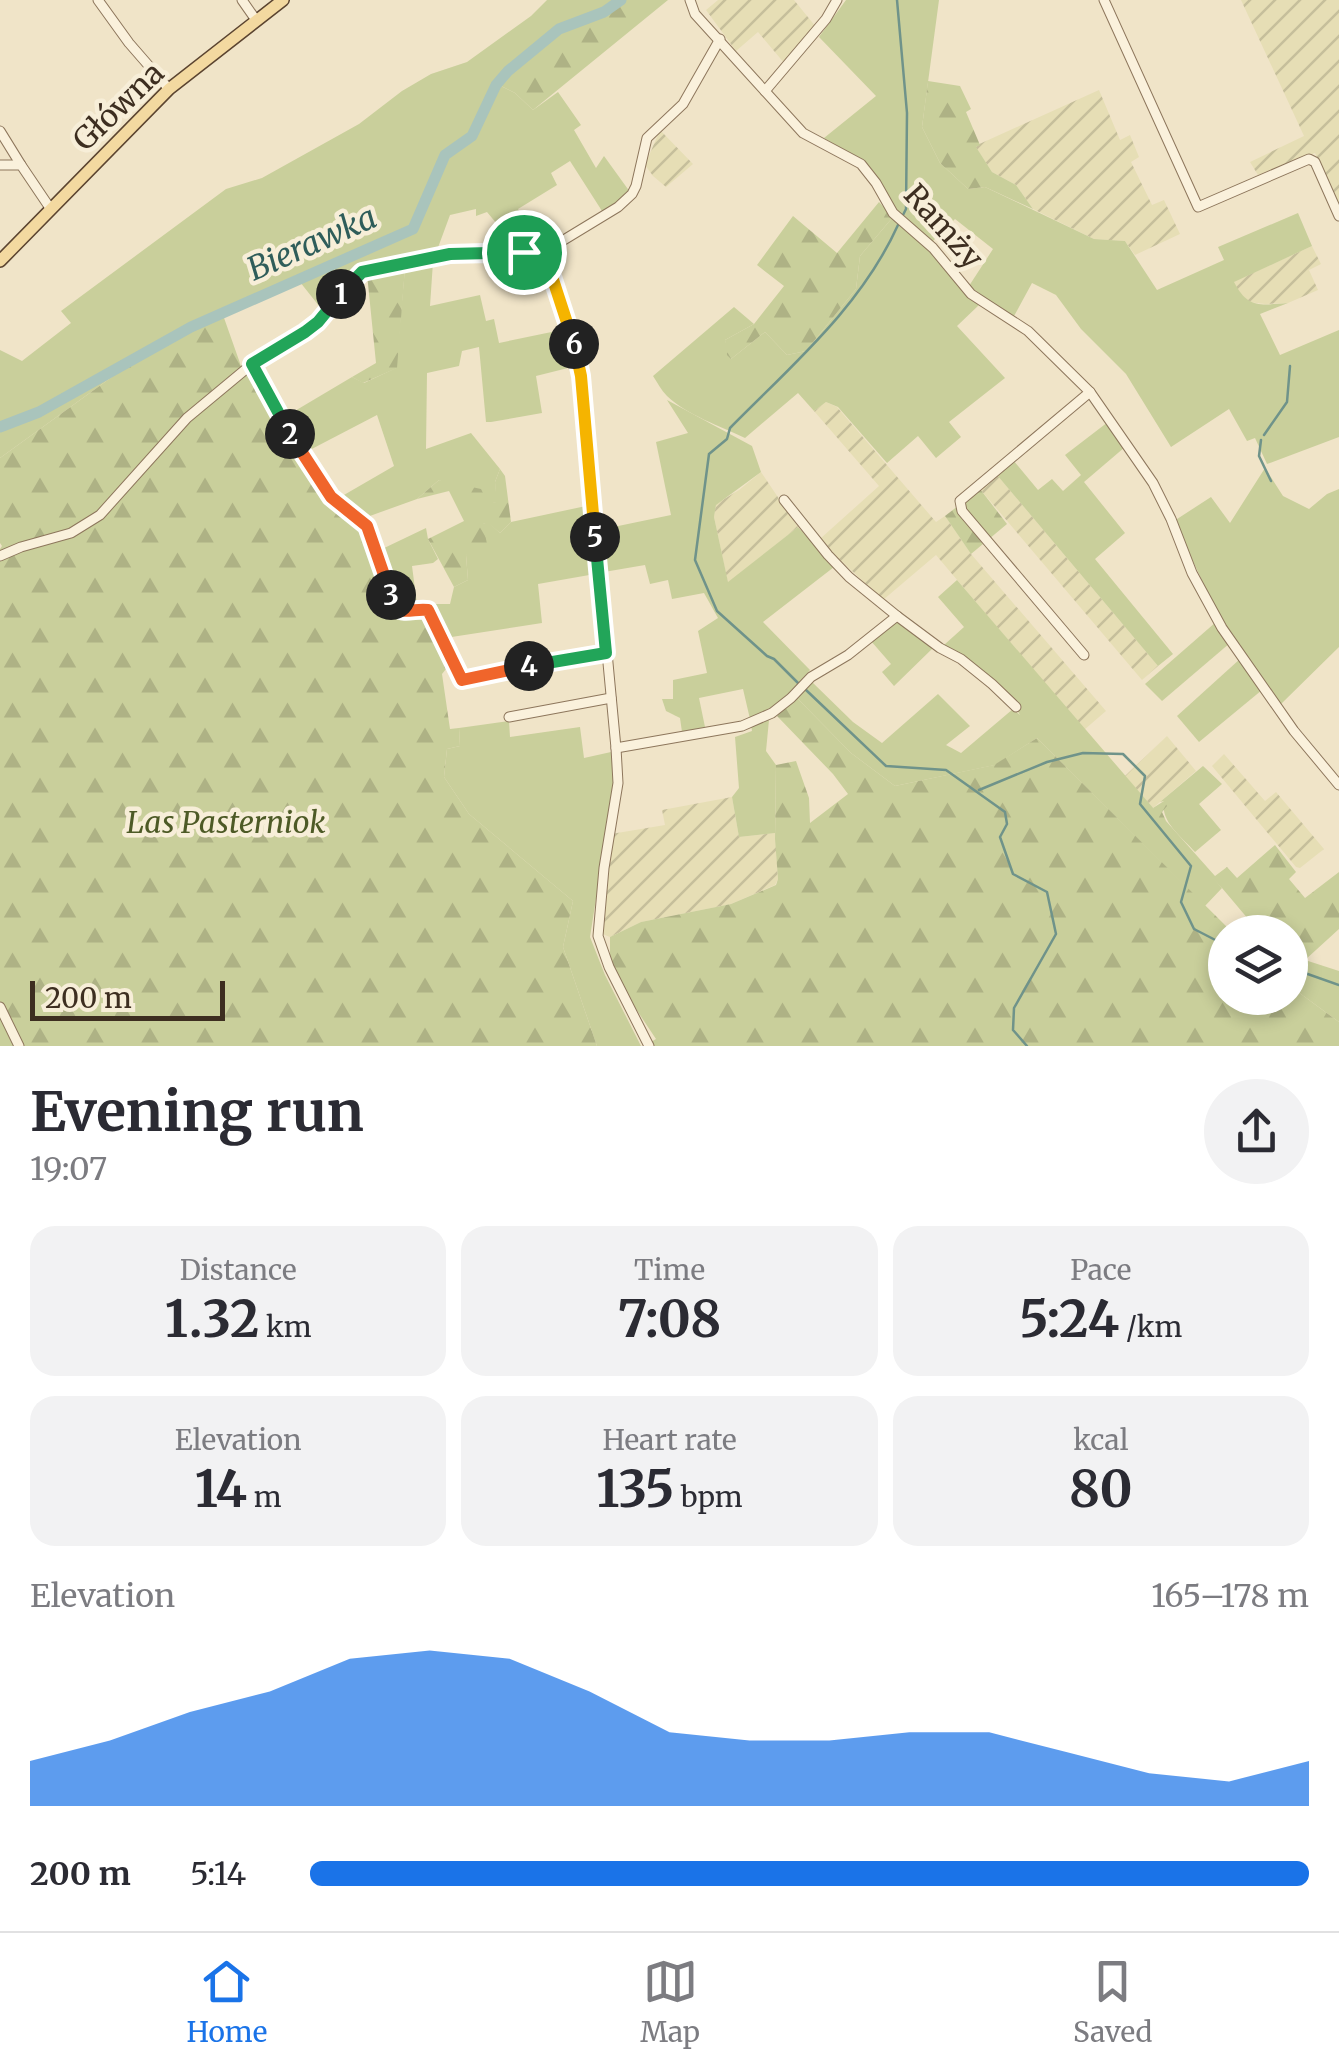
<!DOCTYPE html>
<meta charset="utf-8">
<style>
:root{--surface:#fff;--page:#f2f2f3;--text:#2b2b33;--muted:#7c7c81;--line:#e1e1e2;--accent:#1a73e8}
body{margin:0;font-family:Merriweather,serif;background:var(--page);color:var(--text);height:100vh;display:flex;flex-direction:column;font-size:38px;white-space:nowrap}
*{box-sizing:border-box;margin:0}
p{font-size:32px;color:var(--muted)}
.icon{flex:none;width:55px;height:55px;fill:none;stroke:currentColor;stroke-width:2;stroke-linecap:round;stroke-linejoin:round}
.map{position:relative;height:1046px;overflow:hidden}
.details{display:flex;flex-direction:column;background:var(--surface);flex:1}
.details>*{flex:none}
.buttons{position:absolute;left:1208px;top:915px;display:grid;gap:20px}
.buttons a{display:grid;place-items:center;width:100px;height:100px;border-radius:50%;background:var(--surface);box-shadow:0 5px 15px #0003;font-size:50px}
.scale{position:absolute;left:30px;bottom:25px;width:195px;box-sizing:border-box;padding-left:10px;border:5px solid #3d2e20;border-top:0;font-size:28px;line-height:35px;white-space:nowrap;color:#3d2e20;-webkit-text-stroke:8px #f7eed8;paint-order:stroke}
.pin{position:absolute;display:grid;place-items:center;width:85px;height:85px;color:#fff;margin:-42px;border:5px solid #fff;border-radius:50%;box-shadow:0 2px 10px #0007}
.km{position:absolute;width:50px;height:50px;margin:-25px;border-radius:50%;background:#222;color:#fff;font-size:28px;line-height:50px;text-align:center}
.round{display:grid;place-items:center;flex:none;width:105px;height:105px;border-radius:52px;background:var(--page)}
.headline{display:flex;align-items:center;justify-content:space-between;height:170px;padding:0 30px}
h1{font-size:55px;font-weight:700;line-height:75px}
.metrics{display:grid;grid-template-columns:repeat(3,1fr);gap:15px;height:170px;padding:10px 30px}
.metrics div{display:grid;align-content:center;border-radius:25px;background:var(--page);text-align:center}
.metrics b{font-size:50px;font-weight:700}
.metrics small{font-size:28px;font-weight:400}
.metrics p{font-size:28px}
.chart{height:280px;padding:20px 30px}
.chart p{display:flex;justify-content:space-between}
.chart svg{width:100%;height:180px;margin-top:10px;fill:var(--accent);opacity:.7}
ul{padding:0 30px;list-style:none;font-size:32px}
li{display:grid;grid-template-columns:160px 120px 1fr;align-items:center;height:75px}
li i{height:25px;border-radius:12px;background:var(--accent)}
.tab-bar{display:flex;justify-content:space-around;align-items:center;height:140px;border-top:2px solid var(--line);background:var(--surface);font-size:28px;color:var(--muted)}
.tab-bar a{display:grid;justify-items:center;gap:5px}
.tab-bar .current{color:var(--accent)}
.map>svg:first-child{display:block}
.farmland{fill:url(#farmland-furrows)}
.grass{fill:#c9cf9b}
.forest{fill:url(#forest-firs)}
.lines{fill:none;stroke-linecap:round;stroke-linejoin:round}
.stream{stroke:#6f938a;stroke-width:2.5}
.river{stroke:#a9c4bc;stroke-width:11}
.minor-casing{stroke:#8d765c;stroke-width:11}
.major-casing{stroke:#5b4430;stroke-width:14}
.minor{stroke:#faf1dc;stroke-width:9}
.major{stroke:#f3d9a0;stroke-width:11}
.split-1-casing{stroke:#fff;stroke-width:20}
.split-2-casing{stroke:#fff;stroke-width:20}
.split-3-casing{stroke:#fff;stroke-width:20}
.split-4-casing{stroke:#fff;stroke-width:20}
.split-5-casing{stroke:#fff;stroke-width:20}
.split-6-casing{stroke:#fff;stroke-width:20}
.split-7-casing{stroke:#fff;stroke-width:20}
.split-1{stroke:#22a559;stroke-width:12}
.split-2{stroke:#22a559;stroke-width:12}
.split-3{stroke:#f0652b;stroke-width:12}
.split-4{stroke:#f0652b;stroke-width:12}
.split-5{stroke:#22a559;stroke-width:12}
.split-6{stroke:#f5b400;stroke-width:12}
.split-7{stroke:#f5b400;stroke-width:12}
.labels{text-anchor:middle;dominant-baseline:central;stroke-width:9;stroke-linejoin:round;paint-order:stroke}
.street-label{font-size:30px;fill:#3d2e20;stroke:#f7eed8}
.park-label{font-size:30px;font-style:italic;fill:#4d5a26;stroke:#f7eed8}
.water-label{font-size:32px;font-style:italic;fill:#2f5d5a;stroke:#f7eed8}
</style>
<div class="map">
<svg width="1339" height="1046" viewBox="0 0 1339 1046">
<defs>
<pattern id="farmland-furrows" width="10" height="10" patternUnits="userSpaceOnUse" patternTransform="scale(2.5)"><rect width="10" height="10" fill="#e6deb5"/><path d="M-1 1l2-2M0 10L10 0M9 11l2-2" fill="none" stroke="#c6bf9b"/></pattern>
<pattern id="forest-firs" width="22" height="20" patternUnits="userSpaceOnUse" patternTransform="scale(2.5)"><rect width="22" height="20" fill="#c9cf9b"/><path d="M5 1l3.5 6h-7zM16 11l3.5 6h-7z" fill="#aeb285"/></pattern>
</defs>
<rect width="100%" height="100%" fill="#f0e4c8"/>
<!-- farmland -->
<g class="farmland">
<path d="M718 0H794L816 27 785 64 758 32 736 51 706 10Z"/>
<path d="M1241 0H1339V206L1315 153 1258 175 1250 162 1304 136Z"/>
<path d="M1099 90 1120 140 1130 135 1139 157 1131 162 1152 205 1164 200 1180 234 1135 255 1125 241 1094 239 1033 209 1016 185 992 172 975 146Z"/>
<path d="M660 130 693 164 666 187 653 176 645 165Z"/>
<path d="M1312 246 1321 264 1309 270 1318 290 1288 303 1265 304 1248 302 1241 296 1233 282Z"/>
<path d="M826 402 837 407 936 522 945 516 971 554 1106 711 1084 730 936 555 883 600 834 554 821 538 879 486 814 411Z"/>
<path d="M761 472 798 527 728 583 714 517 716 504 739 490Z"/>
<path d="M997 475 1158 666 1142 680 980 489Z"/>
<path d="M1167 736 1196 771 1153 808 1125 776Z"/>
<path d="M1224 754 1265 801 1276 792 1324 849 1300 868 1296 867 1212 766Z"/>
<path d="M732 797 739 837 775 833 778 879 775 885 731 904 641 922 610 937 600 933 611 834 665 825 662 810Z"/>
</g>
<!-- grass -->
<g class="grass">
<path d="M547 0H619C598 15 575 17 555 30 537 42 503 71 493 90L499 85 515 93 533 110 558 92 581 125 574 130 596 168 604 156 630 192 607 211H602L570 161 551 173 557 185 518 209 522 217 502 230 487 212 476 216V209L450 215 436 253 362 269 323 311 300 282 415 231 431 195 421 201 410 226 167 338 124 359 138 358 0 458V350L22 361 71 323 61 311 226 189 262 178 359 124 402 91 431 74 467 62 531 16Z"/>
<path d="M846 0H939L922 127 940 163 968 189 985 187 1094 239 1125 241 1157 290 1224 260 1218 247 1298 213 1312 246 1234 282C1248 309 1260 305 1288 303L1260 314 1280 355 1339 330V437L1267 464 1255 438 1247 441 1229 409 1171 447 1126 374 1081 329 1056 295 1032 283 1013 318 969 286 993 249 955 219 932 242 897 213 885 195 887 192 861 160 824 138 876 96 819 37Z"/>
<path d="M893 217 933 251 979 305 957 326 1005 378 949 422 961 437 936 458 918 436 887 463 838 407 826 402 814 411 798 393 745 438C720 426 687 415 667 396 661 390 657 382 653 376L734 307 754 324 725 340 731 359 765 332 787 355 806 351 856 289 860 256Z"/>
<path d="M433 262 430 306 480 295 486 321 494 319 499 343 566 329 576 366 536 376 542 413 491 422H486L479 347 462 351 459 366 427 373 426 449 471 433 500 469 495 482 497 502 488 504 439 480 417 499 367 517 371 527 337 499 394 466 377 415 304 453 283 418 352 377 364 383 396 368 405 268Z"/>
<path d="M667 400 752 446 761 472 716 505 714 517 728 582 798 527 834 567 763 622 810 670C792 692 776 707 750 719L743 689 699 698 705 727 682 732 680 718 666 711 662 699H673V680L707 673 698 631 718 618 704 593 672 599 668 580 650 584 645 565 604 572 599 530 671 515 656 442 688 433Z"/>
<path d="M1108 422 1125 447 1084 482 1125 533 1095 559 1173 654 1158 666 997 475 1013 460 1038 490 1052 479 1063 491 1081 475 1065 455Z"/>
<path d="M1265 468 1283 496 1309 509 1327 494 1339 489V647L1281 704 1224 627 1174 521 1211 497 1230 523Z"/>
<path d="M586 506 595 574 538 584 542 623 445 638 429 604H450L454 587 468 580 466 555 483 524 488 522 500 533 511 522Z"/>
<path d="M426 528 428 539 438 559 433 563 412 566 417 604 399 606 393 598 380 550Z"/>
<path d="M957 580 1222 888 1205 906 1037 738 995 765 895 786 851 753 796 697 811 681 853 722 882 743 938 694 970 726 946 745 961 753 1013 709 1020 715 1009 697 944 645 964 627 938 597Z"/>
<path d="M897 621 934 647 894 686 882 672 891 664 871 641Z"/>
<path d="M1216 622 1230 643 1162 701 1145 684Z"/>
<path d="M1240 659 1262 690 1199 742 1177 716Z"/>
<path d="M769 720 766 751 776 765 775 833 739 837 732 797 739 788 735 737 752 731 751 725Z"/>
<path d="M509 721 510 737 580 727 584 758 611 752 614 783 590 937 605 975 641 1046H597L563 947 573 901 469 814 444 777 447 749 460 746 459 728Z"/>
<path d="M1203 766 1222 784 1199 804 1221 830 1195 852C1182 837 1160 822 1164 801L1160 802Z"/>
<path d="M1290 948 1305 960 1339 971V1022L1290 986Z"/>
</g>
<!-- forest -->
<g class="forest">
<path d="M624 0H668L533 110 515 93 499 85 560 32 604 15Z"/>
<path d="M928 81 960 86 971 109 966 112 980 145 976 147 992 172 1016 185 1033 209 985 187 968 189 940 163 922 127Z"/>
<path d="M879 202 893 217 860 256 856 289 806 351 787 355 765 332 731 359 727 355 725 340 754 324 784 286 757 265 793 216 837 253Z"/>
<path d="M405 268 397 368 363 383 352 377 376 363 367 274Z"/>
<path d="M223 315 241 366 257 378 312 475 361 525 394 616H423L450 664 442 674 450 729 459 728 460 746 447 749 444 777 469 814 573 901 563 947 597 1046H0V549L2 546 0 543V458L138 358Z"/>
<path d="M500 469 505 476 511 522 500 533 488 523 483 524 488 549 466 555 468 580 454 587 428 539 464 521 449 491 417 499 439 480 481 489 488 503 496 502 495 482Z"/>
<path d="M980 489 1007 524 971 554 945 516Z"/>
<path d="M796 697 851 753 895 786 994 765 1037 738 1232 932H1225V998H1290V986L1339 1022V1046H644L656 1039 610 970V937L641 922 731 904 776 885 778 879 775 839 776 765 796 761 809 798 810 823 848 794 833 774 777 716Z"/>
<path d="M1164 801 1167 806 1162 812 1166 821 1215 876 1227 867 1237 878 1275 845 1296 872 1289 879 1305 898 1339 872V929L1305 960 1290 948V932H1265L1254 926 1222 888 1160 823 1153 808Z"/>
</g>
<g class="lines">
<!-- stream -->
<g class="stream">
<path d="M897 0 907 113 906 209 903 215"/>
<path d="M1264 435 1287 402 1290 366"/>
<path d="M1261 440 1259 456 1271 481"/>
<path d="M798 683 774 659 767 656 717 611 695 560 709 454 727 439 730 428C792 365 861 307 898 225"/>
<path d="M806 690 886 766 946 770 1005 812 1007 824 1000 837 1013 874 1047 892 1056 934 1014 1008 1013 1030 1027 1046"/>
<path d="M979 790 1047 762 1083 753 1123 754 1145 776 1140 804 1191 866 1181 902 1194 929 1225 945"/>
<path d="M1290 963 1302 972 1339 985"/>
</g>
<!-- river -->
<path class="river" d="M0 427 39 412 191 327 413 229 445 155 472 136 496 85 508 71 559 29 604 12 621 0"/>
<defs>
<g id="minor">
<path d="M98 0 129 43 169 89"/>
<path d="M242 0 256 20"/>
<path d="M690 0 695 14 803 133 861 164 876 183 893 213 933 248 971 294 1028 331 1090 392 1153 483 1171 519 1192 573 1222 628 1294 731 1339 785"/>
<path d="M1104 0 1198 207 1309 159 1315 162 1339 216"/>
<path d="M765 91 826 19 837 0"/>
<path d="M0 131 21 165"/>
<path d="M0 165H21L50 208"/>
<path d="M544 252 577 356 581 376 616 748 618 783 604 868 598 936 609 967 649 1046"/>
<path d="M252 364 290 434 325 489 339 504 367 526 395 608C405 614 417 608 428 610L462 680 606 653"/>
<path d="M784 500 828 555 849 577 897 616 940 648 961 659 992 684 1016 707"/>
<path d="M0 556 21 547 71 533 100 515 187 418 252 364 318 321 362 272 450 254 544 252 618 207 632 194 636 186 647 138 683 104 720 39"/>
<path d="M1084 655 962 511 960 501 1090 392"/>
<path d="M509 717 611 698"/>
<path d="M616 748 742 726 772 713 791 698 811 677 848 655 897 616"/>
<path d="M0 1007 19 1046"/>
</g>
<path id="major" d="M0 261 169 89 283 0"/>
</defs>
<!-- minor casing -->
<use href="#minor" class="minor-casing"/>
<!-- major casing -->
<use href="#major" class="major-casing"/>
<!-- minor -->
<use href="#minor" class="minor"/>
<!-- major -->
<use href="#major" class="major"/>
</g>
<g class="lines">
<defs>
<path id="split-1" d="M341 294 362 272 450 254 524 252"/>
<path id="split-2" d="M290 434 252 364 305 332 318 322 341 294"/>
<path id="split-3" d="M290 434 331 497 367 526 391 595"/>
<path id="split-4" d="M391 595 395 608C405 614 417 608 428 610L462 680 529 666"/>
<path id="split-5" d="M529 666 606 653 595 537"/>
<path id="split-6" d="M574 344 581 376 595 537"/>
<path id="split-7" d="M524 252H544L574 344"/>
</defs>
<!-- split-1 casing -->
<use href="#split-1" class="split-1-casing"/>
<!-- split-2 casing -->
<use href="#split-2" class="split-2-casing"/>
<!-- split-3 casing -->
<use href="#split-3" class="split-3-casing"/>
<!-- split-4 casing -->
<use href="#split-4" class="split-4-casing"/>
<!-- split-5 casing -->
<use href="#split-5" class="split-5-casing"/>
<!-- split-6 casing -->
<use href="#split-6" class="split-6-casing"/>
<!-- split-7 casing -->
<use href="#split-7" class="split-7-casing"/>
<!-- split-1 -->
<use href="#split-1" class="split-1"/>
<!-- split-2 -->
<use href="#split-2" class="split-2"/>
<!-- split-3 -->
<use href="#split-3" class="split-3"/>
<!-- split-4 -->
<use href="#split-4" class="split-4"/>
<!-- split-5 -->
<use href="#split-5" class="split-5"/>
<!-- split-6 -->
<use href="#split-6" class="split-6"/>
<!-- split-7 -->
<use href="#split-7" class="split-7"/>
</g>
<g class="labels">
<!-- street labels -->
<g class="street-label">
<text transform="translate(118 106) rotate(-44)">Główna</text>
<text transform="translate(944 226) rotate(48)">Ramży</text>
</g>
<!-- park labels -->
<g class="park-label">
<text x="226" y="822">Las Pasterniok</text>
</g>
<!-- water labels -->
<g class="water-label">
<text transform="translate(312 243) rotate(-24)">Bierawka</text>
</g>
</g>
</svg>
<div class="buttons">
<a><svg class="icon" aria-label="layers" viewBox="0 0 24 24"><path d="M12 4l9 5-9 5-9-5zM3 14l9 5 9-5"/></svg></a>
</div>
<div class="scale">200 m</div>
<div class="pin" style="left:524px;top:252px;background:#1e9e55"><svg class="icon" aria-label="arrive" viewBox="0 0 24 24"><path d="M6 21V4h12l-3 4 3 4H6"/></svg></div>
<b class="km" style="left:341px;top:294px">1</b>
<b class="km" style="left:290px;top:434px">2</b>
<b class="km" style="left:391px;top:595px">3</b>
<b class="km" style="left:529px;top:666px">4</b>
<b class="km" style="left:595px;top:537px">5</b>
<b class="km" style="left:574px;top:344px">6</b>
</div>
<section class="details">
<div class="headline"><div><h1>Evening run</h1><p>19:07</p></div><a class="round"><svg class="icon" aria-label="share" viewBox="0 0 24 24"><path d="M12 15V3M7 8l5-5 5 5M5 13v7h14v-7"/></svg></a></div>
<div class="metrics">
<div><p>Distance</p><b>1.32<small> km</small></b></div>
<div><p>Time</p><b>7:08</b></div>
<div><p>Pace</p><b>5:24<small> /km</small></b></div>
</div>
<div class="metrics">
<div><p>Elevation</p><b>14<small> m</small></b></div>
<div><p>Heart rate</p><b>135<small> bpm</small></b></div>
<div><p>kcal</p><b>80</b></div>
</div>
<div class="chart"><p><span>Elevation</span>165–178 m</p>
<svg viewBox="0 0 160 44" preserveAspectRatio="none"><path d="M0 44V33L10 28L20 21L30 16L40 8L50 6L60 8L70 16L80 26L90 28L100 28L110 26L120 26L130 31L140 36L150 38L160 33V44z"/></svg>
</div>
<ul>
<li><b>200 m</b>5:14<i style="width:100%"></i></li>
</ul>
</section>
<nav class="tab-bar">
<a class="current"><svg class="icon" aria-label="home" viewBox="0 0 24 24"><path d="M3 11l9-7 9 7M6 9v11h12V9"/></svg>Home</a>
<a><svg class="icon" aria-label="map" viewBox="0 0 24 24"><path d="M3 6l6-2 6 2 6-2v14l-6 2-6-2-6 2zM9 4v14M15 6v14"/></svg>Map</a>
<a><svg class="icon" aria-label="saved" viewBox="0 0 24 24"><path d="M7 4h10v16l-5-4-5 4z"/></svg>Saved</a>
</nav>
